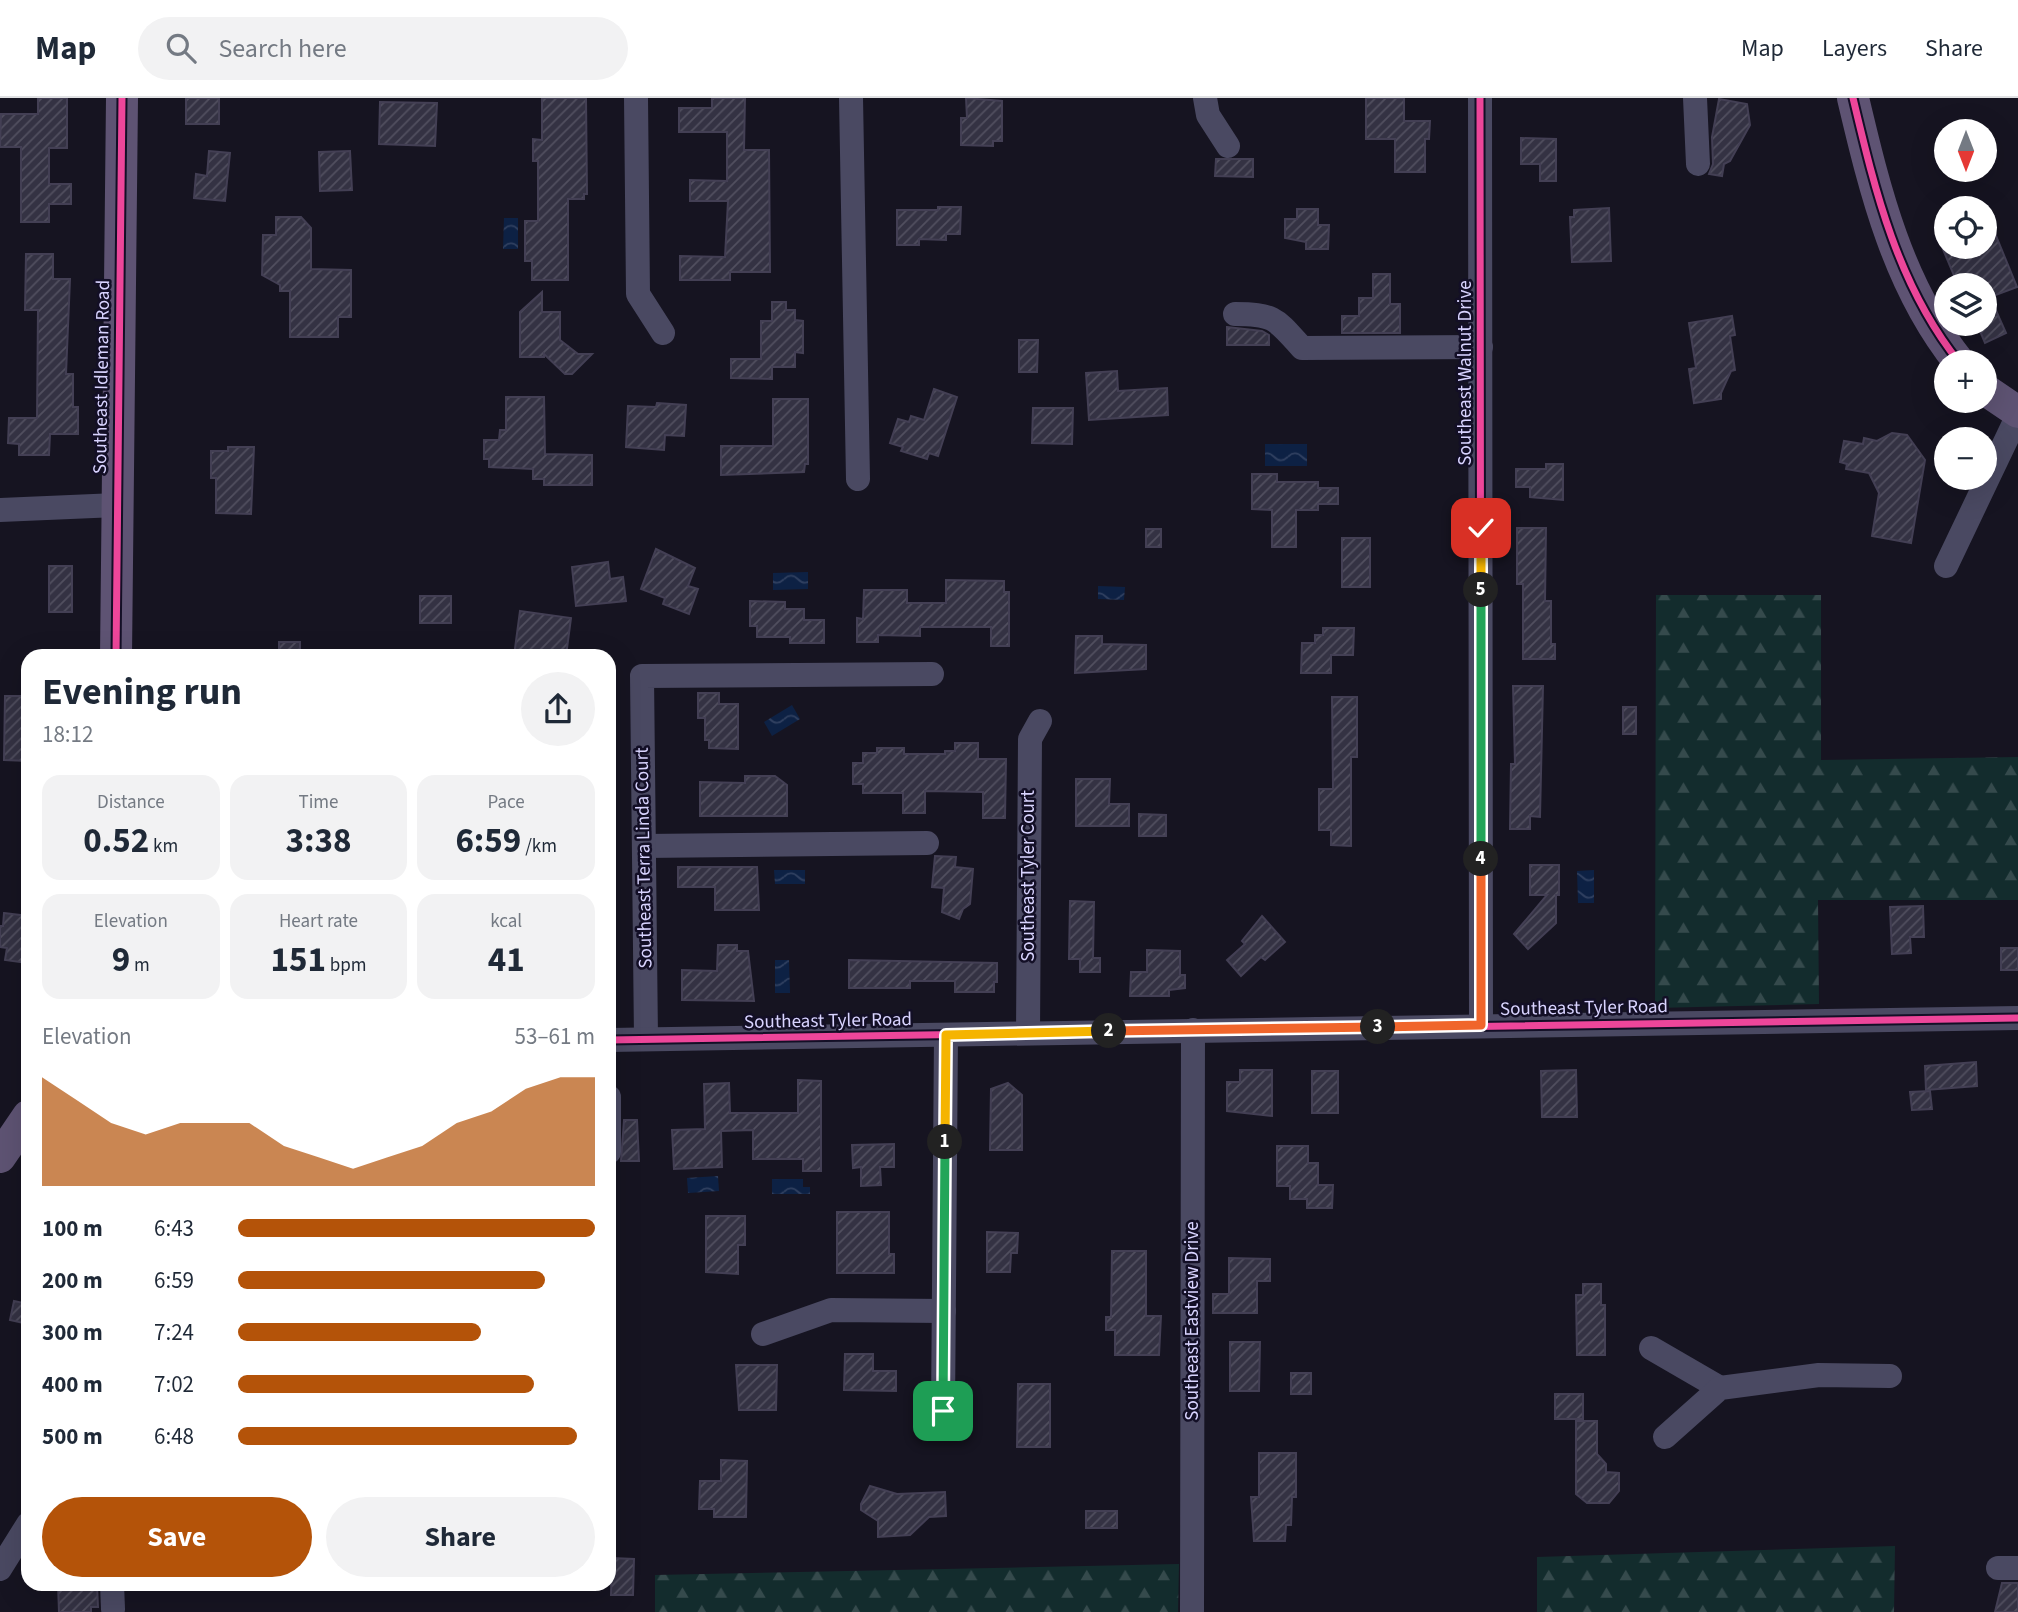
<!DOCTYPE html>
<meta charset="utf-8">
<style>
:root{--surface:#fff;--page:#f2f2f3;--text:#1f2937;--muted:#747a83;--line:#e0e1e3;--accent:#b45309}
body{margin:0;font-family:"Source Sans 3",sans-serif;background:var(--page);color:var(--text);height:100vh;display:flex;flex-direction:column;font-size:26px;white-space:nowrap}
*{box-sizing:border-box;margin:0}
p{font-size:23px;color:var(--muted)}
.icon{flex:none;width:38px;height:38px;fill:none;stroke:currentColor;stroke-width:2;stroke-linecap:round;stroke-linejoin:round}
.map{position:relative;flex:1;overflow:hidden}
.drawer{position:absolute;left:21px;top:551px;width:595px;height:942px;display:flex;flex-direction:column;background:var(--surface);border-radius:21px;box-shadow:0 7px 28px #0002}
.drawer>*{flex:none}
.needle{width:46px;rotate:180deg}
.tools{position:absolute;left:1934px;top:21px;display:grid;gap:14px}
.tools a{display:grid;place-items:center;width:63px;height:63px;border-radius:50%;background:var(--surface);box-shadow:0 7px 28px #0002;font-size:35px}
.pin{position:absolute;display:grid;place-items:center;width:60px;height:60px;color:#fff;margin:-30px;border-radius:14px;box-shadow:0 4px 10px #0006}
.km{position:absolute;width:35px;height:35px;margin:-18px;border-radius:50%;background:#222;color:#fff;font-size:19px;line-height:35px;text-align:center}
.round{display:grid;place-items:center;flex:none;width:74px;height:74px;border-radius:37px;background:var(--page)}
.summary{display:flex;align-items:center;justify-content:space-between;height:119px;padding:0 21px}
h1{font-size:38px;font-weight:700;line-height:52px}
.stats{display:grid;grid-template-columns:repeat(3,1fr);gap:10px;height:119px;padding:7px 21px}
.stats div{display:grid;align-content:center;border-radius:18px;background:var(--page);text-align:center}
.stats b{font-size:35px;font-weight:700}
.stats small{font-size:19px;font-weight:400}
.stats p{font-size:19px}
.chart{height:196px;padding:14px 21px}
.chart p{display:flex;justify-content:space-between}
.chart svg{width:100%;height:126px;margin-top:7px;fill:var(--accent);opacity:.7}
.primary-button{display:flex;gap:14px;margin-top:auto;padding:14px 21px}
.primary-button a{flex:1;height:80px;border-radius:42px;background:var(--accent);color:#fff;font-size:28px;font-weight:700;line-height:80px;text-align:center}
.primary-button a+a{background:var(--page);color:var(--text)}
ul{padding:0 21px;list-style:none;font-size:23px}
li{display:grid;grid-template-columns:112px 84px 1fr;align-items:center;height:52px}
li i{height:18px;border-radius:9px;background:var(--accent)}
header{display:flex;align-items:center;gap:42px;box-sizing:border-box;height:98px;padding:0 35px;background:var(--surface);border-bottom:2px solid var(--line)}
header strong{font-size:33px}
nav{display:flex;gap:38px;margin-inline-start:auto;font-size:24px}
.search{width:490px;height:63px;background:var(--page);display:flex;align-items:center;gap:18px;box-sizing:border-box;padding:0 24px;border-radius:38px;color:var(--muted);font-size:26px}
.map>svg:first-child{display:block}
.forest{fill:url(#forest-firs)}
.water{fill:url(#water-waves)}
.building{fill:url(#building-hatch);stroke:#433f54;stroke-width:2}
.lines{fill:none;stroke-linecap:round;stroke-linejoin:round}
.minor{stroke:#4a4962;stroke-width:24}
.major{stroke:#5e5373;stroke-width:32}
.cycleway-casing{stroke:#130f26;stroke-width:11}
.cycleway{stroke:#ed469a;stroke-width:7}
.split-1-casing{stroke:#fff;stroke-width:14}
.split-2-casing{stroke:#fff;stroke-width:14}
.split-3-casing{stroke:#fff;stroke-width:14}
.split-4-casing{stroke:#fff;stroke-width:14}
.split-5-casing{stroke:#fff;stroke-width:14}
.split-6-casing{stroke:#fff;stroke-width:14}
.split-1{stroke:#22a559;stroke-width:9}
.split-2{stroke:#f5b400;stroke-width:9}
.split-3{stroke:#f0652b;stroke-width:9}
.split-4{stroke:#f0652b;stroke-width:9}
.split-5{stroke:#22a559;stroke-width:9}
.split-6{stroke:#f5b400;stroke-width:9}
.labels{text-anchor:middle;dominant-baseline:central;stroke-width:5;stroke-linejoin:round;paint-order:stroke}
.street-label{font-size:19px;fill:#d9d4ff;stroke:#130f26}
</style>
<header>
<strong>Map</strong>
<div class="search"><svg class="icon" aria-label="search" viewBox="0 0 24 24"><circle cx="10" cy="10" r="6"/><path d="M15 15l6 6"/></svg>Search here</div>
<nav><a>Map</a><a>Layers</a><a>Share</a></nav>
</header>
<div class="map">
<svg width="2018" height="1514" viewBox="0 0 2018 1514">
<defs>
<pattern id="forest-firs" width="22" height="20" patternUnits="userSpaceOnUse" patternTransform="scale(1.75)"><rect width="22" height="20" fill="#132c2d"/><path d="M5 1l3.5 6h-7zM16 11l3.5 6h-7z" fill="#354a4c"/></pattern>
<pattern id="water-waves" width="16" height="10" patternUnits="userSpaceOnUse" patternTransform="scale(1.75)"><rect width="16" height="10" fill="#0d2144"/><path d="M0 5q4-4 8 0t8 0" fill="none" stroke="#304060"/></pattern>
<pattern id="building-hatch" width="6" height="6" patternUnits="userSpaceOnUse" patternTransform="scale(1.75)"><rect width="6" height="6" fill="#343243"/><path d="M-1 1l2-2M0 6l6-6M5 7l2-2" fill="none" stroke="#514f5f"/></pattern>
</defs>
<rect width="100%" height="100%" fill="#161421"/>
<!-- forest -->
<g class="forest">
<path d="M1656 497H1821V662L2018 659V802H1818L1819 906 1655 910Z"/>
<path d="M1895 1448 1894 1514H1537V1459Z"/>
<path d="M1179 1466 1178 1514H655V1477Z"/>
</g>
<!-- water -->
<g class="water">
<path d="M504 120H518V151H503Z"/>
<rect x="1265" y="346" width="42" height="22"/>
<path d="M808 474V491L773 492V475Z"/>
<path d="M1098 488 1125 489 1124 502 1098 501Z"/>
<path d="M792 607 800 621 772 638 764 624Z"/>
<path d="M774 772H805V786H775Z"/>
<path d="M1594 772V805H1578L1577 773Z"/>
<path d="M775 862H789L790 895H775Z"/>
<path d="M718 1078 719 1093 688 1095 687 1080Z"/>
<path d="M772 1081H803V1089H810V1096H772Z"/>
</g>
<!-- building -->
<g class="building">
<path d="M38 0H67V50H49V86H71V106H49V124H21V49H0L1 16H38Z"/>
<rect x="186" y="0" width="33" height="26"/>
<path d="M542 0H586L587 96H584V101H568V182H532V163H525V123H538V63H533V41L542 42Z"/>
<path d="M712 0H745L744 52H769L770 174H730V182H680V158L725 159 728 103H690V82L727 83V34H679V10H712Z"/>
<path d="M966 0 1002 3V43H993V48L961 47V20H967Z"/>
<path d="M1366 0H1404V23H1430L1429 41H1425V74H1395V41H1366Z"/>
<path d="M1719 1 1747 6 1750 27 1730 63 1724 66 1722 78 1709 76 1713 66 1712 39Z"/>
<path d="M380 4 437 5 435 48 379 46Z"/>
<path d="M1521 40 1556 41V83H1540V66H1521Z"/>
<path d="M209 53 230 55 225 103 194 100 196 76 207 78Z"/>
<path d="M350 53 352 92 320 93 319 54Z"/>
<path d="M1216 61H1253V79L1215 78Z"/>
<path d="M938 109H961L960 136H946V142L919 141V147H897V112H938Z"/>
<path d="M1609 110 1611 163 1572 164 1570 119H1574V112Z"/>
<path d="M1297 111H1318V127H1329L1328 151H1306V144L1285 140V121H1297Z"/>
<path d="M1985 111 2017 189 1990 199 2006 235 1985 245 1977 226H1984V187H1958L1942 149H1984Z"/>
<path d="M276 119H301L311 130V171L351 172V219H338V239H290V193H280V187L262 177 263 137H276Z"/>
<path d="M26 156H53V181H70L66 276H73V309H78V336H50L49 357H19V346L8 345 9 320H37L38 212H25Z"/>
<path d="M1373 176H1390V206H1400V235H1342V218H1359V200H1373Z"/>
<path d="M542 194V214H560V242L578 256H592L572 276H565L544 256V259H520V214Z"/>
<path d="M772 204H786V212H795V222L803 223V255L795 254V269H772V281L731 280V261H761V223H772Z"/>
<path d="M1732 218 1735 237 1730 238 1735 272 1731 273 1721 295V301L1694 305 1689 271 1696 270 1689 225Z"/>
<path d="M1227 229 1262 233 1269 237V247H1227Z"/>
<path d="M1019 242H1038L1037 274H1019Z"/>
<path d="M1117 273 1118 293 1167 290 1168 317 1089 322 1086 275Z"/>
<path d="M934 291 957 299 938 358 929 355 927 361 901 353 903 349 890 345 898 321 909 324 911 318 924 322Z"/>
<path d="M506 299H544L545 356 592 357V387H544V381H533V371L489 369V361H484V342H499L500 332H506Z"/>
<path d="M773 301H808V366H805L804 374 721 377V348H773Z"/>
<path d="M657 305 686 307 684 338 665 337 664 352 626 349 628 308 656 309Z"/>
<path d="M1033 310H1073L1072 346 1032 345Z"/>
<path d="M1892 335 1907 337 1925 362 1911 445 1872 438 1879 395 1869 375 1846 371 1847 366 1840 364 1844 343 1863 346 1864 340 1877 343Z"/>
<path d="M228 349H254L251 416 216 415V380H211V353H228Z"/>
<path d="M1546 366H1563V402L1530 399V389H1516V371H1546Z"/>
<path d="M1252 376H1277V384H1318V390H1338V406H1318V412H1296V449H1272V412L1252 411Z"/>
<path d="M1517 430H1546L1545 503H1551V546H1555V561H1523V486H1517Z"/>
<rect x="1146" y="431" width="15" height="18"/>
<rect x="1342" y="440" width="28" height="49"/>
<path d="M656 451 695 470 688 488 698 491 689 516 663 506 665 500 641 491Z"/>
<path d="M608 464 610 481 623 479 626 503 576 508 572 469Z"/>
<rect x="49" y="468" width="23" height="46"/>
<path d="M946 482 1004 483V494H1009V548H991V529H920V538L878 537V544H857V520L863 521 864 492H907V505H946Z"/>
<rect x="420" y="498" width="31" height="27"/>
<path d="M750 503 785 504V511H804V522H824V545H790V539H757V528H750Z"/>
<path d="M520 513 571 520 566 558H514Z"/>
<path d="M1323 530H1354L1353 557H1331V575H1301L1302 545H1315V537H1323Z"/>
<path d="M1076 538H1102V546L1146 547V571L1075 575Z"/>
<rect x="279" y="544" width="21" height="14"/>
<path d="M1513 588H1543L1540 719 1530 718V731H1510L1511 666H1515Z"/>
<path d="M698 595H719V606H738V651L709 650V642H705V620H698Z"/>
<path d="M5 598H28V663L4 662Z"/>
<path d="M1332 599H1357V659H1351V748L1331 747V732H1319V691H1333Z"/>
<rect x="1623" y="609" width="13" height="27"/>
<path d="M955 645H978V661H1006L1005 720H983V694L925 693V715H903V695H863V686H853V665H863V655H877V650H904V656H945V653H955Z"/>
<path d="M745 678H775L787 687V718H700V684L745 685Z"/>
<path d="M1076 681H1110L1109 706H1129V728H1076Z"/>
<path d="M1139 716 1166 717V738H1139Z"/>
<path d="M935 758 956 759 955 769 973 771 970 806 963 811 959 821 942 814 944 790 932 789Z"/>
<path d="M1530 767H1559V797H1556V825L1528 851 1514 836 1547 797H1530Z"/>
<path d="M678 769H757L759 812H715V789H678Z"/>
<path d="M1070 803 1094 804 1093 860H1100V874H1080V861H1069Z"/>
<path d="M1923 808 1924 839H1910L1911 855 1892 856 1890 809Z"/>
<path d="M4 815 28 818V865L5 862 7 850 0 849V828H3Z"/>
<path d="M1262 818 1285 844 1265 862 1261 859 1241 878 1227 862 1245 846 1242 843Z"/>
<path d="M718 847H737V853H748L754 903 682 902V872L717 873Z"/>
<rect x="2001" y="850" width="17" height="22"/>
<path d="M1147 852 1180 853V877H1185V890L1169 892V898H1130L1131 874H1147Z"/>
<path d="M849 862 997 865V884H994V894H955V883H910V890H849Z"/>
<path d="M1976 964 1977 988 1926 992 1925 968Z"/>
<path d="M1240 972H1272V1018L1227 1013V984H1240Z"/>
<path d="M1576 972 1577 1019H1542L1541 973Z"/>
<rect x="1312" y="973" width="26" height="42"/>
<path d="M798 982 821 983V1073H803V1061H753V1032L721 1033 722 1069 674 1071 672 1032 705 1031 704 986 729 985 730 1015H798Z"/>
<path d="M1008 985 1022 997V1052H990L991 991Z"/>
<path d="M1930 993 1932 1011 1912 1012 1910 994Z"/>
<path d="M624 1022H637L639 1063H621Z"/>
<path d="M894 1046V1069H880L881 1087 861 1088V1069L853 1070 852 1047Z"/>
<path d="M1277 1048H1308V1065H1318V1087H1333L1332 1110H1307V1101H1290V1088H1277Z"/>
<path d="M837 1114H889V1156H894V1175H837Z"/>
<path d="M706 1118H745V1147H738V1176L706 1174Z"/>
<path d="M987 1134 1018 1135 1017 1155H1011L1010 1174H987Z"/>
<path d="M1112 1153H1146V1218H1161L1159 1257H1115V1232H1106V1219H1111Z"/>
<path d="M1229 1160 1270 1161V1183H1257V1215H1213V1196H1229Z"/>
<path d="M1583 1186H1601V1207H1605V1257H1577L1576 1197H1583Z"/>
<path d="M14 1203 28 1206V1226L10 1222Z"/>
<path d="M1230 1244H1260L1259 1293H1230Z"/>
<path d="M845 1256H873V1273H896V1293L844 1292Z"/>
<path d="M736 1267H777L776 1312H739Z"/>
<rect x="1291" y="1275" width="20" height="21"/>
<path d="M1018 1286H1050V1349H1017Z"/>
<rect x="1555" y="1296" width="28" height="25"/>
<path d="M1576 1323H1597V1356L1606 1366V1374L1619 1375V1393L1609 1405H1587L1576 1396Z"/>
<path d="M1259 1355H1296V1399H1292L1291 1427H1286L1285 1443H1254L1251 1399H1259Z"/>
<path d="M721 1362 747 1363 746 1419H714V1411H699L700 1383H721Z"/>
<path d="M870 1388 897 1396 945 1394 946 1418 929 1419 910 1437 878 1439V1423L861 1412V1406Z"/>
<rect x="1086" y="1413" width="31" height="17"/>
<path d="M612 1460 634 1461 633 1497H611Z"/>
<path d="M2002 1485H2018V1514H1995Z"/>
<path d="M58 1486H97L98 1509H91V1514H59Z"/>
</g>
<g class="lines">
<!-- minor -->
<g class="minor">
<path d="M636 0 638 196 663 235"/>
<path d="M851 0 858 381"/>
<path d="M1205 0 1208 17 1228 48"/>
<path d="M1480 0 1481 927"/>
<path d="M1695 0 1698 66"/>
<path d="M1235 216C1275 216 1276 221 1302 250L1481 249"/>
<path d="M0 412 117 407"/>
<path d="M1946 468 2018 317"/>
<path d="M644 748 927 745"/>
<path d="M1028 935 1030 641 1040 623"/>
<path d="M646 941 642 578 932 576"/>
<path d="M609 942 2018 920"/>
<path d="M609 999V1054"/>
<path d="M763 1236 831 1212 944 1213"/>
<path d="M1651 1250 1720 1290"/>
<path d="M943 1313 946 937"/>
<path d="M1665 1339 1720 1290 1819 1277 1890 1278"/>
<path d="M1998 1470H2018"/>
<path d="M0 1471 28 1426"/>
<path d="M112 1486 113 1511"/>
<path d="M1192 1514 1193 932"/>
</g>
<!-- major -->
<g class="major">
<path d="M1853 0C1875 93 1898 188 1959 264"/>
<path d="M1984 291 2018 314"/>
<path d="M116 558 122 0"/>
<path d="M0 1059 28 1018"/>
</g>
<defs>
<g id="cycleway">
<path d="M1480 0 1481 927"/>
<path d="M1853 0C1875 93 1898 188 1959 264"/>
<path d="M116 558 122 0"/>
<path d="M609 942 2018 920"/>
</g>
</defs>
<!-- cycleway casing -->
<use href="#cycleway" class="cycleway-casing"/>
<!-- cycleway -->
<use href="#cycleway" class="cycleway"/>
</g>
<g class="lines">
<defs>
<path id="split-1" d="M943 1313 945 1044"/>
<path id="split-2" d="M945 1044 946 937 1109 933"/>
<path id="split-3" d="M1109 933 1378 929"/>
<path id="split-4" d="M1378 929 1481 927V761"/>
<path id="split-5" d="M1481 492V761"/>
<path id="split-6" d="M1481 430V492"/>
</defs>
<!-- split-1 casing -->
<use href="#split-1" class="split-1-casing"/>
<!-- split-2 casing -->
<use href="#split-2" class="split-2-casing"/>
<!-- split-3 casing -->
<use href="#split-3" class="split-3-casing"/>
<!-- split-4 casing -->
<use href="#split-4" class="split-4-casing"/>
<!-- split-5 casing -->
<use href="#split-5" class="split-5-casing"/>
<!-- split-6 casing -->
<use href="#split-6" class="split-6-casing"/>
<!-- split-1 -->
<use href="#split-1" class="split-1"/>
<!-- split-2 -->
<use href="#split-2" class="split-2"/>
<!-- split-3 -->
<use href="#split-3" class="split-3"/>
<!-- split-4 -->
<use href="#split-4" class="split-4"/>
<!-- split-5 -->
<use href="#split-5" class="split-5"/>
<!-- split-6 -->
<use href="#split-6" class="split-6"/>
</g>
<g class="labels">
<!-- street labels -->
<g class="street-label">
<text transform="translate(1465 275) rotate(-90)">Southeast Walnut Drive</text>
<text transform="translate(102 279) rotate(-89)">Southeast Idleman Road</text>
<text transform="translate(644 760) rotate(-91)">Southeast Terra Linda Court</text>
<text transform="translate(1028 778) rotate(-90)">Southeast Tyler Court</text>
<text transform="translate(1584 910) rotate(-1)">Southeast Tyler Road</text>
<text transform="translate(828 923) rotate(-1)">Southeast Tyler Road</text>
<text transform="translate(1192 1223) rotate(-90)">Southeast Eastview Drive</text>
</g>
</g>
</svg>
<div class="tools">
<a><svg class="needle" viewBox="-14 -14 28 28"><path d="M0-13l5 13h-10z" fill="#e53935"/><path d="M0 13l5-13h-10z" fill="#747a83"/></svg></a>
<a><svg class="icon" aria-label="locate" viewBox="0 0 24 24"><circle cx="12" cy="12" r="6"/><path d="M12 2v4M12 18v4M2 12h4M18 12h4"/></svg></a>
<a><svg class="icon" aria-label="layers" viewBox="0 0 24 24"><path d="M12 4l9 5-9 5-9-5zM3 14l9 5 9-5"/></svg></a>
<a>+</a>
<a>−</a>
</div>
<div class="pin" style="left:943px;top:1313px;background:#1e9e55"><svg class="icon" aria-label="arrive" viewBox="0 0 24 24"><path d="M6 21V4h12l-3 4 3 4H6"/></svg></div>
<div class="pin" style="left:1481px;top:430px;background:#d93025"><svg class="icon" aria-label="check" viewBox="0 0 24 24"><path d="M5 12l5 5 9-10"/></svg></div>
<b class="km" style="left:945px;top:1044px">1</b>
<b class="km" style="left:1109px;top:933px">2</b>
<b class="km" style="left:1378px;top:929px">3</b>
<b class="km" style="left:1481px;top:761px">4</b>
<b class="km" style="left:1481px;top:492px">5</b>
<section class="drawer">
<div class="summary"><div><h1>Evening run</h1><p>18:12</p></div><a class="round"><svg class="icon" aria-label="share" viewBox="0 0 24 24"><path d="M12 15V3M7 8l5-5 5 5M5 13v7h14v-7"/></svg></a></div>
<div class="stats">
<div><p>Distance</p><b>0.52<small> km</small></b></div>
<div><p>Time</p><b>3:38</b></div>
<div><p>Pace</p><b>6:59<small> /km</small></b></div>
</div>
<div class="stats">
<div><p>Elevation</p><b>9<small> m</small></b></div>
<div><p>Heart rate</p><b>151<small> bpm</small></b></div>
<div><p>kcal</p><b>41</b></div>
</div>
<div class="chart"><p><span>Elevation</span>53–61 m</p>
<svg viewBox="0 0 160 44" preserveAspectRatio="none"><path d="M0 44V6L10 14L20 22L30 26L40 22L50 22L60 22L70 30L80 34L90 38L100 34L110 30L120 22L130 18L140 10L150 6L160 6V44z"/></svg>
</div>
<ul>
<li><b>100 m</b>6:43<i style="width:100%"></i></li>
<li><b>200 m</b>6:59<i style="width:86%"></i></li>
<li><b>300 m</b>7:24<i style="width:68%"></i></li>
<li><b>400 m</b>7:02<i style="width:83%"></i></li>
<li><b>500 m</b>6:48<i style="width:95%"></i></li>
</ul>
<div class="primary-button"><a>Save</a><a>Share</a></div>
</section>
</div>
